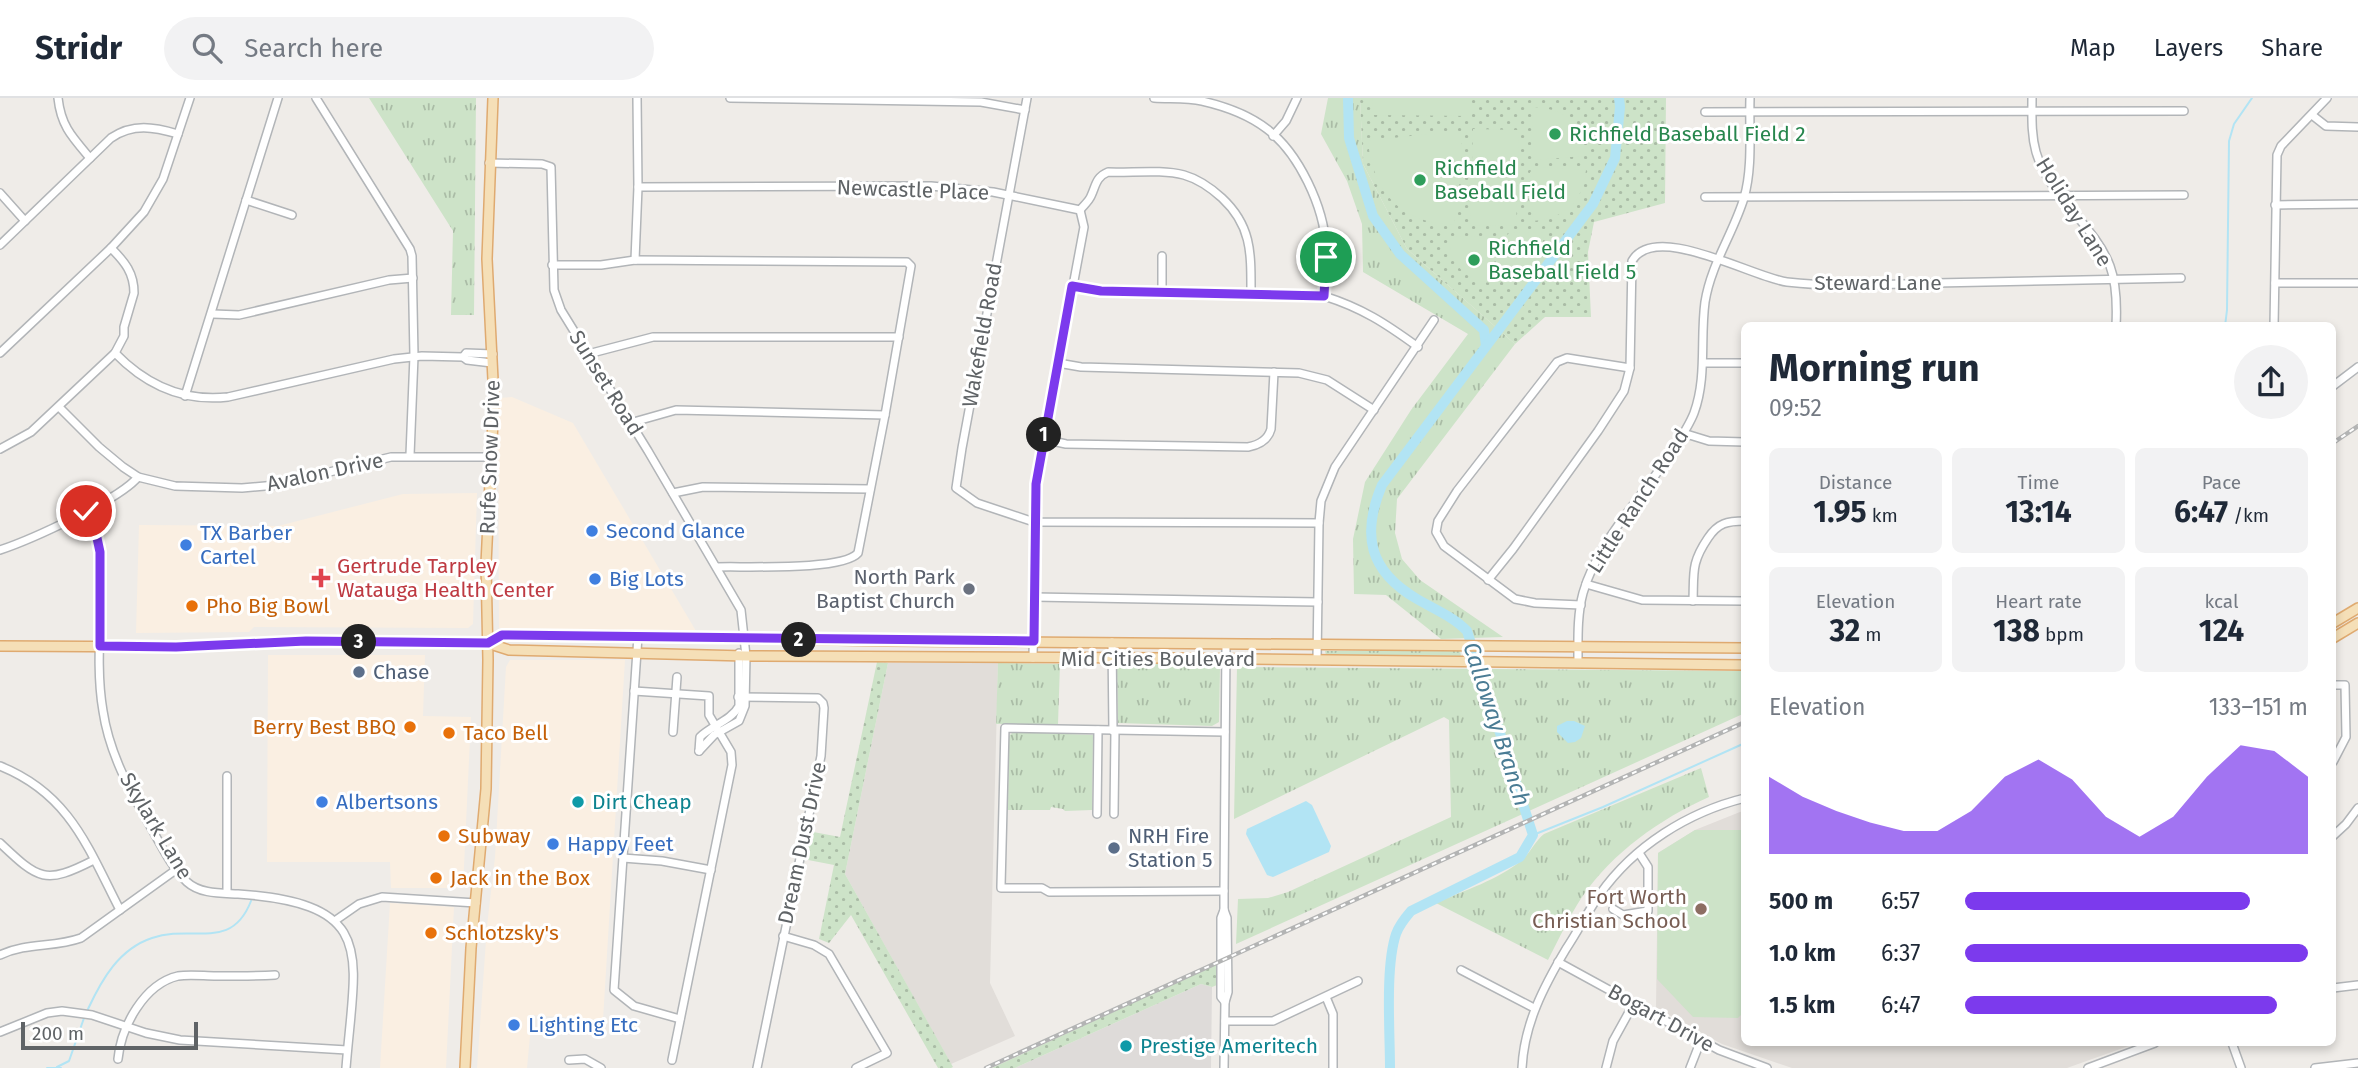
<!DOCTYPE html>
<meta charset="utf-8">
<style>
:root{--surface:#fff;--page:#f2f2f3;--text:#1f2937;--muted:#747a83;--line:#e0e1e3;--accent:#7c3aed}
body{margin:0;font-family:"Fira Sans",sans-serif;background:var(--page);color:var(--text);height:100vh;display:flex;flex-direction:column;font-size:26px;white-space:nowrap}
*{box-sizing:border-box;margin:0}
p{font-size:23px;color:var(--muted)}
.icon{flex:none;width:38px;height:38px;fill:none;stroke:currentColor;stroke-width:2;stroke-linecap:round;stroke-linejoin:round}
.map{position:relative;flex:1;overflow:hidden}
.side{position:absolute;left:1741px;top:224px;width:595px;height:724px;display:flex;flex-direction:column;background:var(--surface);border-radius:10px;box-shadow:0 4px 10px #0003}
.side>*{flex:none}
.scale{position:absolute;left:21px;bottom:18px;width:177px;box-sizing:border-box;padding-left:7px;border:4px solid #5f6366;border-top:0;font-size:19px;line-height:24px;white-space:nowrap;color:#5f6366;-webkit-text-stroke:5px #fff;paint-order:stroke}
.pin{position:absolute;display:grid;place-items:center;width:60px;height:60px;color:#fff;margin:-30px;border:4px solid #fff;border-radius:50%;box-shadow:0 2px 7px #0007}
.km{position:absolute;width:35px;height:35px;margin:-18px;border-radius:50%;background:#222;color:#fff;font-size:19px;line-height:35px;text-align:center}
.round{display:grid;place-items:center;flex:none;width:74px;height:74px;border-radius:37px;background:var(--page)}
.summary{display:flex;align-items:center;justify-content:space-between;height:119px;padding:0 28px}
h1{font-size:38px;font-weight:700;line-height:52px}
.figures{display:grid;grid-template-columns:repeat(3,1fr);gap:10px;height:119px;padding:7px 28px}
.figures div{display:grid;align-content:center;border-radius:10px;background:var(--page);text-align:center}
.figures b{font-size:30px;font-weight:700}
.figures small{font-size:19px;font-weight:400}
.figures p{font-size:19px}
.chart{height:196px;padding:14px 28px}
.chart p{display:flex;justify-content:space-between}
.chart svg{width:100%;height:126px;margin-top:7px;fill:var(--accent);opacity:.7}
ul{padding:0 28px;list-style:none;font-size:23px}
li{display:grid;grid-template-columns:112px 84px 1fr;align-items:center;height:52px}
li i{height:18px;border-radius:9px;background:var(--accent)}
header{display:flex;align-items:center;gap:42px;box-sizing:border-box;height:98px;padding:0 35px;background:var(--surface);border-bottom:2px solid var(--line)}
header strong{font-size:33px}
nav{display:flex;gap:38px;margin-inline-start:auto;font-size:24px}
.search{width:490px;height:63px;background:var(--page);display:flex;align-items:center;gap:18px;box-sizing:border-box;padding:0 24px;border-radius:38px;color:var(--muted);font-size:26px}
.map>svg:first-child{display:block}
.commercial{fill:#faefe2}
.industrial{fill:#dedbd9}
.education{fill:#e1ddd9}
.grass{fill:url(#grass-tufts)}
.park{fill:url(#park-dots)}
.garden{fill:#cde3c8}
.water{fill:#b2e4f4}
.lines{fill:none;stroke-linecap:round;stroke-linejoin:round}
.stream{stroke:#b2e4f4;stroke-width:2}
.river{stroke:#b2e4f4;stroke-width:10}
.minor-casing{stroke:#b2b5b8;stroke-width:10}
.major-casing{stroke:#dfaa70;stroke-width:12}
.minor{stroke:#fff;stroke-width:7}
.major{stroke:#f5dfb7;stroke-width:9}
.rail-casing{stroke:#b3b4b4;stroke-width:4.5}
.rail{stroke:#fff;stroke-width:2;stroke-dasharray:5;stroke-linecap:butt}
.route-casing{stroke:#fff;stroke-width:14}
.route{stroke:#7c3aed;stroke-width:9}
.leisure-dot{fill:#2e9e5b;stroke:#fff;stroke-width:2.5}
.shop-dot{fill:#3f7fe0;stroke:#fff;stroke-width:2.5}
.health-dot{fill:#e0444e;stroke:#fff;stroke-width:2.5}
.worship-dot{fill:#6b7280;stroke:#fff;stroke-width:2.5}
.food-dot{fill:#e8710a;stroke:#fff;stroke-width:2.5}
.service-dot{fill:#5c6f8a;stroke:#fff;stroke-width:2.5}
.culture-dot{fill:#0f9aa8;stroke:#fff;stroke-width:2.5}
.education-dot{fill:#8d6e63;stroke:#fff;stroke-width:2.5}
.labels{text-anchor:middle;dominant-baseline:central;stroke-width:6;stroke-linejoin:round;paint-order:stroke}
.leisure-label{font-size:21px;fill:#27864d;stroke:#fff;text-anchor:start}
.street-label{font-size:21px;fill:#5f6366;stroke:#fff}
.shop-label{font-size:21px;fill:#366cbe;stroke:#fff;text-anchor:start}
.health-label{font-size:21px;fill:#be3a42;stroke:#fff;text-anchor:start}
.worship-label{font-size:21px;fill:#5b616d;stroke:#fff;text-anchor:end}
.food-label{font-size:21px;fill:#c56008;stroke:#fff;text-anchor:start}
.service-label{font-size:21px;fill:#4e5e75;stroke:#fff;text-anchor:start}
.culture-label{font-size:21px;fill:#0d838f;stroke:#fff;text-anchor:start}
.education-label{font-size:21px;fill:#785e54;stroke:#fff;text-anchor:end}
.water-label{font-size:23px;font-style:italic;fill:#4a7c94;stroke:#fff}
</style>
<header>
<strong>Stridr</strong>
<div class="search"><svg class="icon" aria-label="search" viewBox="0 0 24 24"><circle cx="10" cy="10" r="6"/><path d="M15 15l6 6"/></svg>Search here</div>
<nav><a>Map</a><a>Layers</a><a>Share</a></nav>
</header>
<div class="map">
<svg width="2358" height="970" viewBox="0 0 2358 970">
<defs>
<pattern id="grass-tufts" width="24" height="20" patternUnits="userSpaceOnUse" patternTransform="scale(1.75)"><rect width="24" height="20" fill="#cde3c8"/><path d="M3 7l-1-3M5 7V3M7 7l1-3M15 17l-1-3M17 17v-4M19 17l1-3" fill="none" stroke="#aabca6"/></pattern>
<pattern id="park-dots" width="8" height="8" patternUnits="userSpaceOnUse" patternTransform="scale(1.75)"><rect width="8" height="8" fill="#cde3c8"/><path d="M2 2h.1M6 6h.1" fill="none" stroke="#aabca6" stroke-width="1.8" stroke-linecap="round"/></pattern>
</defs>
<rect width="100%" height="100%" fill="#efece8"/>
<!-- commercial -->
<g class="commercial">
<path d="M512 299 573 325 696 533 499 530 498 300Z"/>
<path d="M477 395 473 526 468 530 254 529 249 534 136 535 139 427 278 428 403 396Z"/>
<path d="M268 557H425L423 618 471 619 463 790H391L390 764H267Z"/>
<path d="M510 562H625L603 922 532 917 527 970H477L487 828 495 759 506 569Z"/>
<path d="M390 805 454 809 446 970H380Z"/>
</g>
<!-- industrial -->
<path class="industrial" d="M1201 886 1212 889 1211 970H1015Z"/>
<!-- education -->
<g class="education">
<path d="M888 565H998L990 885 1015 938 951 966 845 776Z"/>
<path d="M1745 712V945H2137L2067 970H1792L1722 946 1656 910 1658 755 1695 732Z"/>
</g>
<!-- grass -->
<g class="grass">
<path d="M369 0H476L474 217H451L453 133Z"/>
<path d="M1328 0H1360L1363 66 1407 151 1515 246 1397 401 1395 435 1402 461 1420 482 1503 539 1441 541 1386 497 1354 496 1353 441 1365 384 1411 312 1468 236 1363 174 1362 126 1347 83 1321 36Z"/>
<path d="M1325 553H1460L1461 558 1326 557Z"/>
<path d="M998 565 1060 566 1058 626H996Z"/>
<path d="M1120 565 1217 566 1220 571 1219 624 1212 628 1118 625 1117 570Z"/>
<path d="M1237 569 1745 573V615L1236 846 1238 801 1268 800 1288 794 1451 719 1449 622 1444 619 1234 721Z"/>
<path d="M1013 634 1093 637 1092 712 1065 713 1063 711 1051 709 1050 712H1008L1009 638Z"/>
<path d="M1701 670 1709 699C1660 721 1613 754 1582 799 1569 819 1559 841 1548 862L1436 805C1465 792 1498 782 1522 762 1531 754 1535 743 1544 736Z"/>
</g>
<!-- park -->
<g class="park">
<path d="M1360 0H1666L1665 105 1594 124 1588 154 1591 219H1545L1515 246 1407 151 1363 66Z"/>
<path d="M877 564 888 565 845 776 953 969 951 970H938L851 817 829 845 819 841 834 767 803 761 808 733 840 739Z"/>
<path d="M1217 866V887L1212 889 1201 886 1015 970H992Z"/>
</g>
<!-- garden -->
<g class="garden">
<path d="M1373 0H1471V18L1372 17Z"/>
<path d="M1533 9C1568 11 1578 25 1584 58L1535 62 1531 58Z"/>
<path d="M1473 31 1519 32 1516 128 1470 127Z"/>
<path d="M1427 36H1454L1461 43V72L1454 127C1402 125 1373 96 1368 43Z"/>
<path d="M1536 69 1586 72C1582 106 1566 119 1533 123L1530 74Z"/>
<path d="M1510 134 1544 135V138C1541 159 1528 170 1507 170V137Z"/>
<path d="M1491 138 1497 143 1492 185C1465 183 1450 166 1449 139Z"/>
<path d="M1695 732H1745L1744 914 1738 920 1693 919 1657 881 1658 755Z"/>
</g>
<!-- water -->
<g class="water">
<path d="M1567 623H1574L1585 628 1581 640 1575 644 1568 645 1557 634V628Z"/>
<path d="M1306 703 1312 707 1331 748 1329 754 1273 779 1267 777 1246 736 1247 731Z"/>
</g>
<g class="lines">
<!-- stream -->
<g class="stream">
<path d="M2225 228 2227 212 2229 43 2234 26 2252 0"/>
<path d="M1533 737 1603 709 1745 645"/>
<path d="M88 911C102 881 119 851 152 840 193 826 231 854 251 803"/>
<path d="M57 969 69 963 84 920"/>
<path d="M47 970H61"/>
</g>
<!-- river -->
<g class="river">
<path d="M1348 0 1349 40 1373 118 1400 156 1484 232 1486 248"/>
<path d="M1390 970C1390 934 1385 869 1396 836 1399 827 1405 820 1411 813L1520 759 1533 737 1467 533C1454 519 1434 511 1417 501 1369 473 1361 437 1382 387L1593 106 1615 60 1620 9 1619 0"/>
</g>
<defs>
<g id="minor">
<path d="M58 0C61 28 72 39 90 60"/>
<path d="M316 0 410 151 412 158 414 258 410 357"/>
<path d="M730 0 981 4 1025 12"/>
<path d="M1027 0 962 350 956 390 977 405 1034 424 1319 425"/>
<path d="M1154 0C1170 1 1187 0 1202 3 1224 8 1249 17 1267 31 1299 55 1324 109 1326 149 1327 165 1324 182 1324 198"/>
<path d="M2032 0C2032 18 2031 36 2036 54 2049 99 2094 126 2110 168 2117 187 2117 208 2116 228"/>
<path d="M1705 14 2184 13"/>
<path d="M2312 17 2326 28 2358 29"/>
<path d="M1273 38 1286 23 1297 0"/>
<path d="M489 65 542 66 551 69 554 192 561 212 648 353 741 512 746 558 745 608 739 623 714 637 699 653"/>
<path d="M638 89 931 88 993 94 1080 112"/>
<path d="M0 95 25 123"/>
<path d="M1705 99 2184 97"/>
<path d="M246 102 292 117"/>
<path d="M2275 107 2358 106"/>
<path d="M1080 112C1084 107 1089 103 1091 98 1096 87 1096 79 1108 74 1131 75 1162 71 1184 77 1198 81 1211 90 1222 100 1252 128 1251 155 1251 195"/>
<path d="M0 147 111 40C133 25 154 29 178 36"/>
<path d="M1162 158V193"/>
<path d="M635 162 638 89 637 0"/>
<path d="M552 167H601L635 162 907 164 911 168 885 317 858 455C843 473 743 468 717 469"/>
<path d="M2275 185H2358"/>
<path d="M1072 188 1101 193 1324 198C1362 210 1385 225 1418 249"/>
<path d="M213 216 239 217 389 182 413 180"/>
<path d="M2274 228 2277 57 2281 48 2327 0"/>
<path d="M0 255 111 150 144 114 163 81 190 0"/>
<path d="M115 255C146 287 183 304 228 299L394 261 422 258 463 259 467 262 492 265"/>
<path d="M588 256 653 239H899"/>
<path d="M463 259 466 255 493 256"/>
<path d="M1058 265 1081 269 1299 275 1327 282 1374 312"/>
<path d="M1703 265H1745"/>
<path d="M2333 288 2358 269"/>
<path d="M185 298 278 0"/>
<path d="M59 309 99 349 123 369 138 379 175 388 242 390 276 387 391 359H492"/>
<path d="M630 325 676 312 885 317"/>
<path d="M1683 335 1709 343 1745 344"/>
<path d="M1043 341 1066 346 1248 349C1259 347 1268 342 1271 331L1274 274"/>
<path d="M0 351 31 334 115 255 124 238V229L134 195C134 175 125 164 111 150"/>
<path d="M673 395 703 389 870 391"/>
<path d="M86 413 97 440 101 454C104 507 94 561 103 613 109 654 129 691 149 726 160 745 171 769 187 784 200 796 221 795 238 796 379 806 355 856 346 970"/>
<path d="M0 452C30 442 119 402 138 379"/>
<path d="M1488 482 1513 451 1598 333 1624 293 1630 270 1632 163C1655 123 1754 180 1787 184 1836 190 1887 186 1936 185 2018 183 2099 182 2181 180"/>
<path d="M1586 486 1642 502 1745 503"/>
<path d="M1034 499 1318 504"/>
<path d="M1693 503C1694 474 1691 465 1708 440 1718 425 1727 423 1745 423"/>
<path d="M1581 507 1535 505 1515 501 1444 448 1436 434 1438 423 1457 393 1557 264 1567 260 1630 270"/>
<path d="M638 538 614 892 634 908 680 921"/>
<path d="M1112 544 1113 633"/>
<path d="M1033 560 1036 386 1084 129 1080 112"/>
<path d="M1317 561 1319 425 1321 403 1335 369 1434 222"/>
<path d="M1578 564C1578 542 1577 517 1583 495 1597 446 1636 406 1664 365 1674 349 1687 333 1694 315 1707 280 1700 241 1705 204 1711 166 1733 136 1744 100 1753 69 1749 32 1750 0"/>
<path d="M2333 587H2345L2346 639 2333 664"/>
<path d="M634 593 709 598V617L731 654 732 667 672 962"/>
<path d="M738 599 818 600 823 605 824 610 821 658 757 970"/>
<path d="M673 634 677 579"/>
<path d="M699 653 700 639C711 628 732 622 739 608V555"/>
<path d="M0 668C70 696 88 750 120 812"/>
<path d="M1097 716 1098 632"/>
<path d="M1114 716 1115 633"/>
<path d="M2333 738 2346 726 2358 710"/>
<path d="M0 745C39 782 45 787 94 762"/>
<path d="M623 760 662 763 711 772"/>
<path d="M1224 793 1049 794 1042 790H1001V788L1005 630 1225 634"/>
<path d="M227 795V678"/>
<path d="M1613 811 1623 817 1648 813V769L1639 755"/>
<path d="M1224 812 1221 820V899L1225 904"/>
<path d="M336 822 359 806 382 799 476 805"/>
<path d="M783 838 814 847 829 856 887 955 856 970"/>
<path d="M0 857C28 844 53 850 81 840L177 771"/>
<path d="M1558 864 1719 952 1767 970"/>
<path d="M1461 872 1534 910"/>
<path d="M2333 890 2358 887"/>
<path d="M1326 899 1333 916V970"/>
<path d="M1225 923H1273L1358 883"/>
<path d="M0 934 47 915 62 913 92 917 146 935 180 942 347 952"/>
<path d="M2232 945 2241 970"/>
<path d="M118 961C121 929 144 886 178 878 190 876 204 878 216 878 236 878 256 878 275 877"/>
<path d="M569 962 585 961 601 970"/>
<path d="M1224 970 1225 904 1228 894 1227 820 1224 812V793L1226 546"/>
<path d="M1522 970C1524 926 1544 888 1566 851 1578 833 1588 813 1600 796 1634 748 1688 714 1745 700"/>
<path d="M1606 970 1613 943 1634 905"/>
<path d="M1690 970 1701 942"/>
<path d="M2088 970 2155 945"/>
<path d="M2315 970 2358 965"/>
</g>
<g id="major">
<path d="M2333 525 2358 510"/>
<path d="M2333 540 2358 525"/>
<path d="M487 545 502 537H574L888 543 1745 550"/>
<path d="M0 548 176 549 306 543 487 545 509 552 746 558 1167 560 1745 567"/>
<path d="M465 970 471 850 486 691 488 562 486 466 494 302 487 161 493 0"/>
</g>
</defs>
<!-- minor casing -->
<use href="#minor" class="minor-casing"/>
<!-- major casing -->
<use href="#major" class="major-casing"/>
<!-- minor -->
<use href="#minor" class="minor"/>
<!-- major -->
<use href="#major" class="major"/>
<defs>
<g id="rail">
<path d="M2333 345 2358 328"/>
<path d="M986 970 1745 624"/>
</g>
</defs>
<!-- rail casing -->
<use href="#rail" class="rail-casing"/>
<!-- rail -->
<use href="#rail" class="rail"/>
</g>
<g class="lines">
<defs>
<path id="route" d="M86 413 97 440 100 454V548L176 549 306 543 488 545 502 537 1034 543 1036 386 1072 188 1101 193 1324 198 1326 159"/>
</defs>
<!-- route casing -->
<use href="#route" class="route-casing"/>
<!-- route -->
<use href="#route" class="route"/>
</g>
<!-- markers -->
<g class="leisure-dot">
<circle cx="1555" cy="36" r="7"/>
<circle cx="1420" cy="82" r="7"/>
<circle cx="1474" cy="162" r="7"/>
</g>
<g class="shop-dot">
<circle cx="592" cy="433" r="7"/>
<circle cx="186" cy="447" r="7"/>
<circle cx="595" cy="481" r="7"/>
<circle cx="322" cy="704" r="7"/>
<circle cx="553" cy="746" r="7"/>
<circle cx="514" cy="927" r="7"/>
</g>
<path class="health-dot" d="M317.5 469.5h7v7h7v7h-7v7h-7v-7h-7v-7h7z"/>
<circle class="worship-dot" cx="969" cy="491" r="7"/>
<g class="food-dot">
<circle cx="192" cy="508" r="7"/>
<circle cx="410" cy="629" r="7"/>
<circle cx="449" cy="635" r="7"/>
<circle cx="444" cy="738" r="7"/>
<circle cx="436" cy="780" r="7"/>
<circle cx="431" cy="835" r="7"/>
</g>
<g class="service-dot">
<circle cx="359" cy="574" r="7"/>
<circle cx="1114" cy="750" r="7"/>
</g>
<g class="culture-dot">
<circle cx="578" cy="704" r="7"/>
<circle cx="1126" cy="948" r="7"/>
</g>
<circle class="education-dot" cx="1701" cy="811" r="7"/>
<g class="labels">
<!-- leisure labels -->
<g class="leisure-label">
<text x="1569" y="36">Richfield Baseball Field 2</text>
<text x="1434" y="70">Richfield<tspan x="1434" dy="24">Baseball Field</tspan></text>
<text x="1488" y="150">Richfield<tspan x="1488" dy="24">Baseball Field 5</tspan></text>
</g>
<!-- street labels -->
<g class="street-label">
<text transform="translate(913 92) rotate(2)">Newcastle Place</text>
<text transform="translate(2074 114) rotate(58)">Holiday Lane</text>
<text x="1878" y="185">Steward Lane</text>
<text transform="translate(982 237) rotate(-80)">Wakefield Road</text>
<text transform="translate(606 285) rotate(58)">Sunset Road</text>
<text transform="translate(490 359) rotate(-88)">Rufe Snow Drive</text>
<text transform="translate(325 374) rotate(-12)">Avalon Drive</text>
<text transform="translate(1638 403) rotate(-57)">Little Ranch Road</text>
<text x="1158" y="561">Mid Cities Boulevard</text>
<text transform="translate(156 728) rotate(59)">Skylark Lane</text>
<text transform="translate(802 745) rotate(-78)">Dream Dust Drive</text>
<text transform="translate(1661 920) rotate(29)">Bogart Drive</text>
</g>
<!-- shop labels -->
<g class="shop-label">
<text x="606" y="433">Second Glance</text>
<text x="200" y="435">TX Barber<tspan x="200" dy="24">Cartel</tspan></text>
<text x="609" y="481">Big Lots</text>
<text x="336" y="704">Albertsons</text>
<text x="567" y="746">Happy Feet</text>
<text x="528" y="927">Lighting Etc</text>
</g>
<!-- health labels -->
<g class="health-label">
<text x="337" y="468">Gertrude Tarpley<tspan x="337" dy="24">Watauga Health Center</tspan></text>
</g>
<!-- worship labels -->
<g class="worship-label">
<text x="955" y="479">North Park<tspan x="955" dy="24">Baptist Church</tspan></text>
</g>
<!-- food labels -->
<g class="food-label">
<text x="206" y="508">Pho Big Bowl</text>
<text x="396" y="629" text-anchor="end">Berry Best BBQ</text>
<text x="463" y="635">Taco Bell</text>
<text x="458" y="738">Subway</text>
<text x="450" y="780">Jack in the Box</text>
<text x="445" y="835">Schlotzsky's</text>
</g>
<!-- service labels -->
<g class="service-label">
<text x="373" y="574">Chase</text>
<text x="1128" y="738">NRH Fire<tspan x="1128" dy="24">Station 5</tspan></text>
</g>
<!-- culture labels -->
<g class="culture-label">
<text x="592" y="704">Dirt Cheap</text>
<text x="1140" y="948">Prestige Ameritech</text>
</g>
<!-- education labels -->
<g class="education-label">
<text x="1687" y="799">Fort Worth<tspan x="1687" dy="24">Christian School</tspan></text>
</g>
<!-- water labels -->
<g class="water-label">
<text transform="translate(1497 626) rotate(72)">Calloway Branch</text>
</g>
</g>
</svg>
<div class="scale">200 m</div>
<div class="pin" style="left:1326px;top:159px;background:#1e9e55"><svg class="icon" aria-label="arrive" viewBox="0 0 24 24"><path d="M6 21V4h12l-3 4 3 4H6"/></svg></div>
<div class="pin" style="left:86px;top:413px;background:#d93025"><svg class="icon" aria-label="check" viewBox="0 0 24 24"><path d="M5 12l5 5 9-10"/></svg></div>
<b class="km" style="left:1044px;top:337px">1</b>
<b class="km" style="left:799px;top:542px">2</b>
<b class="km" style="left:359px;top:544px">3</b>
<section class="side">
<div class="summary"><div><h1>Morning run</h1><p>09:52</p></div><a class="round"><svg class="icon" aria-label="share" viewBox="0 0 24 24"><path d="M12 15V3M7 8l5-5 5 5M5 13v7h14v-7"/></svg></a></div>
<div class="figures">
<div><p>Distance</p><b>1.95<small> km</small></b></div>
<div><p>Time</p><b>13:14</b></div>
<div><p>Pace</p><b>6:47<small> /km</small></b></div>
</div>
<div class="figures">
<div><p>Elevation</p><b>32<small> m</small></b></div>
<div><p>Heart rate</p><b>138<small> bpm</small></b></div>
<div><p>kcal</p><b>124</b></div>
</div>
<div class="chart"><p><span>Elevation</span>133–151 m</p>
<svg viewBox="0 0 160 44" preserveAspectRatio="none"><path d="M0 44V17L10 24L20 29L30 33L40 36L50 36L60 29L70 17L80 11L90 18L100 31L110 38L120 31L130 17L140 6L150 8L160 17V44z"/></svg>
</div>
<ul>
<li><b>500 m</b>6:57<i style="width:83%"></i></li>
<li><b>1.0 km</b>6:37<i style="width:100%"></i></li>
<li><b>1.5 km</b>6:47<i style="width:91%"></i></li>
</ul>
</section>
</div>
